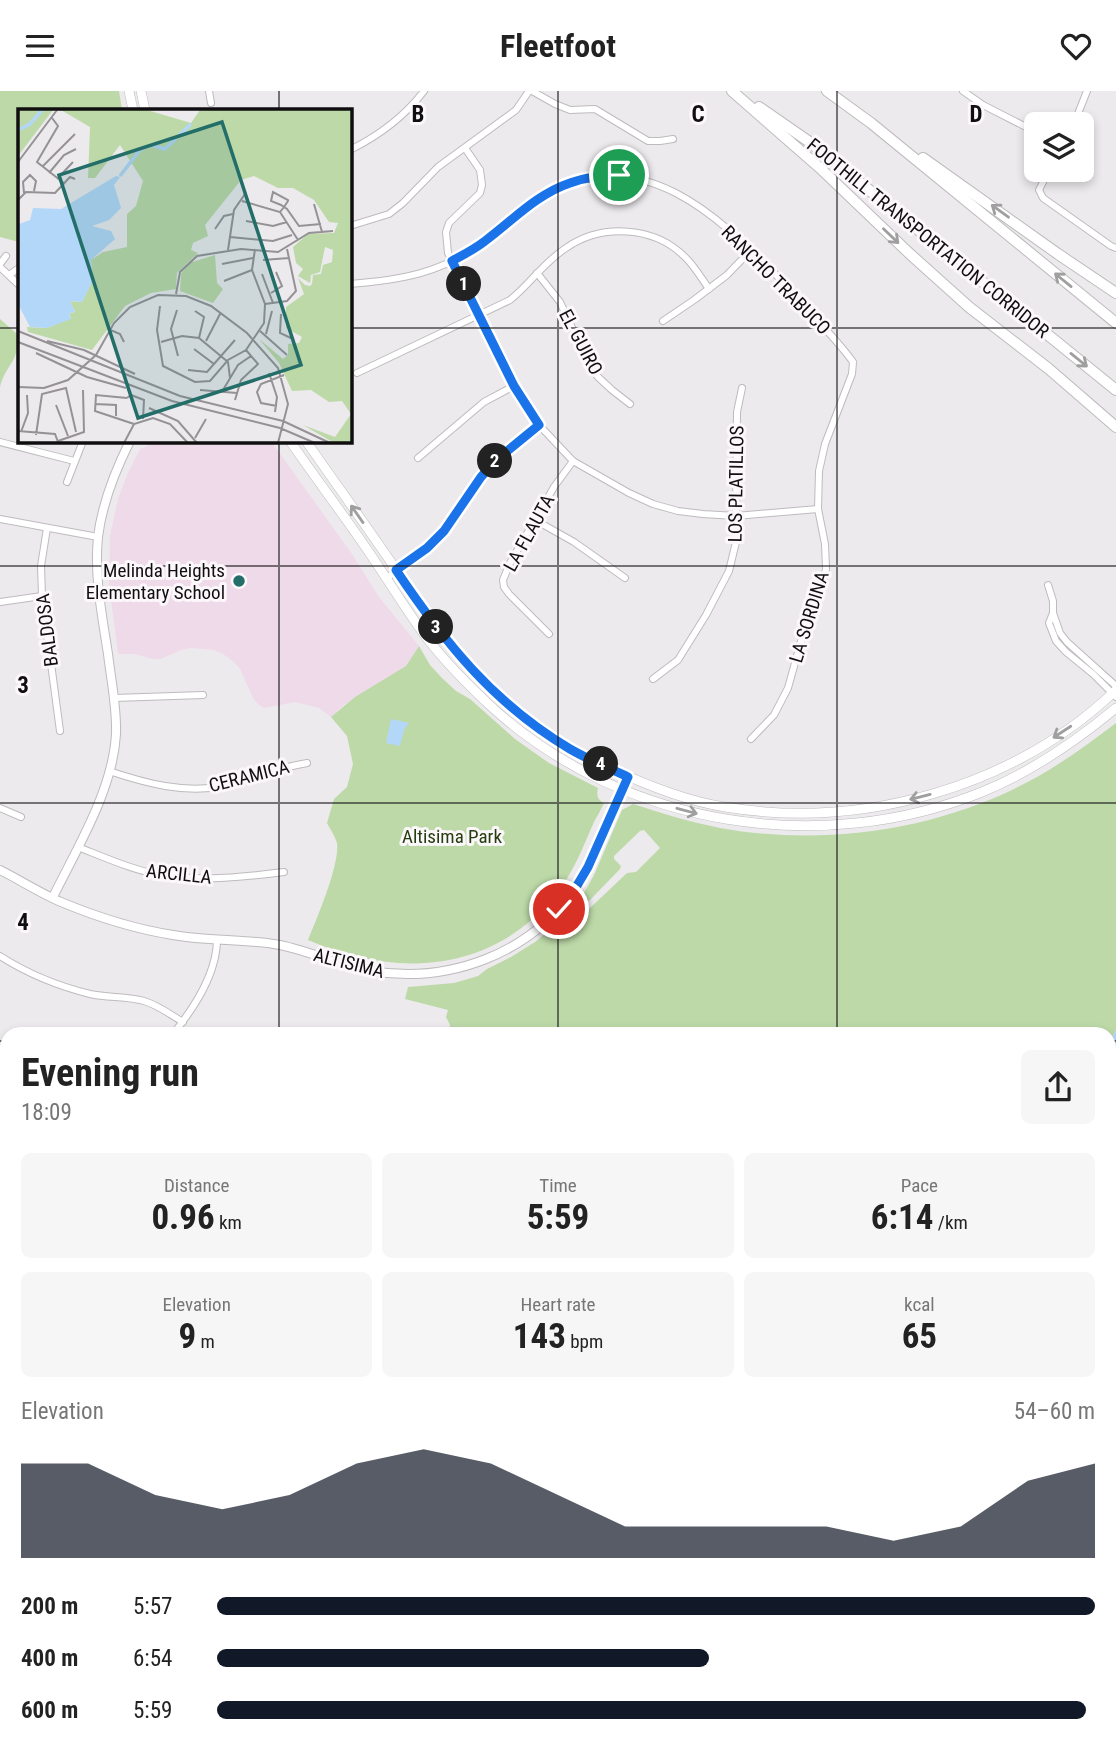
<!DOCTYPE html>
<meta charset="utf-8">
<style>
:root{--surface:#fff;--page:#f6f6f6;--text:#222;--muted:#767676;--accent:#111827}
body{margin:0;font-family:"Roboto Condensed",sans-serif;background:var(--page);color:var(--text);height:100vh;display:flex;flex-direction:column;font-size:26px;white-space:nowrap}
*{box-sizing:border-box;margin:0}
p{font-size:23px;color:var(--muted)}
.icon{flex:none;width:38px;height:38px;fill:none;stroke:currentColor;stroke-width:2;stroke-linecap:round;stroke-linejoin:round}
.map{position:relative;flex:1;overflow:hidden}
.drawer{position:absolute;left:0px;top:936px;width:1116px;height:726px;display:flex;flex-direction:column;background:var(--surface);border-radius:21px 21px 0 0;box-shadow:0 4px 10px #0003}
.drawer>*{flex:none}
.fabs{position:absolute;left:1024px;top:21px;display:grid;gap:14px}
.fabs a{display:grid;place-items:center;width:70px;height:70px;border-radius:10px;background:var(--surface);box-shadow:0 4px 10px #0003;font-size:35px}
.pin{position:absolute;display:grid;place-items:center;width:60px;height:60px;color:#fff;margin:-30px;border:4px solid #fff;border-radius:50%;box-shadow:0 2px 7px #0007}
.km{position:absolute;width:35px;height:35px;margin:-18px;border-radius:50%;background:#222;color:#fff;font-size:19px;line-height:35px;text-align:center}
.round{display:grid;place-items:center;flex:none;width:74px;height:74px;border-radius:10px;background:var(--page)}
.overview{display:flex;align-items:center;justify-content:space-between;height:119px;padding:0 21px}
h1{font-size:38px;font-weight:700;line-height:52px}
.figures{display:grid;grid-template-columns:repeat(3,1fr);gap:10px;height:119px;padding:7px 21px}
.figures div{display:grid;align-content:center;border-radius:10px;background:var(--page);text-align:center}
.figures b{font-size:35px;font-weight:700}
.figures small{font-size:19px;font-weight:400}
.figures p{font-size:19px}
.chart{height:196px;padding:14px 21px}
.chart p{display:flex;justify-content:space-between}
.chart svg{width:100%;height:126px;margin-top:7px;fill:var(--accent);opacity:.7}
ul{padding:0 21px;list-style:none;font-size:23px}
li{display:grid;grid-template-columns:112px 84px 1fr;align-items:center;height:52px}
li i{height:18px;border-radius:9px;background:var(--accent)}
header{display:flex;justify-content:space-between;align-items:center;height:91px;padding:0 21px;background:var(--surface);font-size:32px;font-weight:700}
.map>svg:first-child{display:block}
.education{fill:#efdae9}
.green{fill:#bdd9a8}
.water{fill:#b3d7f8}
.lines{fill:none;stroke-linecap:round;stroke-linejoin:round}
.stream{stroke:#b3d7f8;stroke-width:2}
.minor-casing{stroke:#bebbbe;stroke-width:8}
.tertiary-casing{stroke:#bebbbe;stroke-width:10}
.secondary-casing{stroke:#bebbbe;stroke-width:10}
.motorway-casing{stroke:#bebbbe;stroke-width:12}
.minor{stroke:#fff;stroke-width:6}
.tertiary{stroke:#fff;stroke-width:8}
.secondary{stroke:#fff;stroke-width:9}
.motorway{stroke:#fff;stroke-width:10}
.oneway{stroke:#9f9f9f}
.route-casing{stroke:#fff;stroke-width:14}
.route{stroke:#1a73e8;stroke-width:9}
.grid{fill:none;stroke:#100f10;stroke-width:2;stroke-opacity:0.55}
.poi-dot{fill:#246e69;stroke:#fbf7fb;stroke-width:2.5}
.labels{text-anchor:middle;dominant-baseline:central;stroke-width:6;stroke-linejoin:round;paint-order:stroke}
.street-label{font-size:19px;fill:#100f10;stroke:#fbf7fb}
.poi-label{font-size:19px;fill:#100f10;stroke:#fbf7fb;text-anchor:end}
.park-label{font-size:19px;fill:#263e0e;stroke:#fbf7fb}
.inset-river{fill:none;stroke:#b3d7f8;stroke-width:3.5}
.inset-road{fill:none;stroke:#959295;stroke-width:2}
.view{fill:#246e69;fill-opacity:0.15;stroke:#246e69;stroke-width:3.5}
.inset-edge{fill:none;stroke:#100f10;stroke-width:3.5}
.grid-label{font-size:23px;text-anchor:middle;font-weight:bold;fill:#100f10;stroke:#fbf7fb;stroke-width:6;stroke-linejoin:round;paint-order:stroke}
</style>
<header><svg class="icon" aria-label="menu" viewBox="0 0 24 24"><path d="M4 6h16M4 12h16M4 18h16"/></svg>Fleetfoot<svg class="icon" aria-label="heart" viewBox="0 0 24 24"><path d="M12 20l-8-8c-3-5 5-10 8-4 3-6 11-1 8 4z"/></svg></header>
<div class="map">
<svg width="1116" height="1662" viewBox="0 0 1116 1662">
<rect width="100%" height="100%" fill="#edeaee"/>
<!-- education -->
<path class="education" d="M150 350H271L352 463 379 506 419 555 406 575 344 614 331 626 319 617 295 611 264 617 258 613 253 607 240 578 235 572 223 563 214 559 191 557 181 559 161 568H153L135 563H118L109 493 110 445 118 408 127 384 140 358 147 355Z"/>
<!-- green -->
<g class="green">
<path d="M0 0H119L122 19H19V151L0 146Z"/>
<path d="M0 228 17 243C20 272 6 272 0 296Z"/>
<path d="M419 555 430 574 442 587 456 600 470 608 515 648 549 672 598 697C596 704 598 709 604 712 601 719 597 725 594 731 583 756 574 780 557 802 494 882 396 888 308 849 317 827 340 773 337 752 335 745 330 738 327 732L334 708 347 696 353 673 347 645 331 626 355 606 406 575Z"/>
<path d="M1116 632V939L1112 947 1110 964V943H446L449 939 450 934 446 926 448 919 405 908 408 896 454 892 478 885 487 878 511 866 535 851 556 834 573 814 586 817H590L627 782 636 781 660 757 644 739 640 740 614 765V768L621 775 620 778 590 809 585 811 580 809 594 784 622 719 633 713C661 722 690 731 720 737 826 756 942 739 1037 686 1065 670 1091 651 1116 632Z"/>
<path d="M7 1258V1656H666L667 1662H0V1262Z"/>
<path d="M795 1656H901L899 1662H784Z"/>
</g>
<!-- water -->
<g class="water">
<path d="M391 628 409 632 404 639 400 655 386 652Z"/>
<path d="M1116 939V1468L1110 1471V964L1112 947Z"/>
</g>
<g class="lines">
<!-- stream -->
<g class="stream">
<path d="M474 1656 482 1662"/>
<path d="M281 1662 294 1656"/>
<path d="M514 1662 542 1656"/>
</g>
<defs>
<g id="minor">
<path d="M209 0 211 12"/>
<path d="M532 0 555 13 570 19 595 18 648 50H660L673 48"/>
<path d="M963 0 983 14 1028 37"/>
<path d="M1074 33 1087 0"/>
<path d="M465 57 480 79 482 94 480 102 449 132 446 141 448 162 514 295 539 334 573 370 629 402 653 413 678 420 703 423 736 425 818 418"/>
<path d="M350 59C378 45 405 25 424 0"/>
<path d="M1053 79 1044 89 1039 99 1043 107 1111 155 1116 157"/>
<path d="M350 135 389 123 403 112 438 76 516 19 529 0"/>
<path d="M0 173 6 165"/>
<path d="M0 176 19 194"/>
<path d="M537 182 560 211 588 271 598 286 612 299 630 313"/>
<path d="M9 184 19 177"/>
<path d="M350 193C402 189 441 182 484 151 507 134 527 113 552 100 643 54 716 123 776 184 791 199 805 215 819 231 831 244 843 257 853 271L852 283 825 353 819 380 818 418 825 453 826 478 821 501 803 543 788 597 774 624 751 648"/>
<path d="M663 230 694 209 727 184 751 159"/>
<path d="M357 282 510 209C530 193 544 171 566 157 602 132 655 135 686 167 695 176 702 188 709 198"/>
<path d="M0 351 74 370"/>
<path d="M418 367 484 311 514 295"/>
<path d="M67 391 83 350"/>
<path d="M0 428 98 446"/>
<path d="M535 429 574 451 625 487"/>
<path d="M47 437 41 475 42 505 60 640"/>
<path d="M387 487 427 457 444 440 481 386 495 370 539 334"/>
<path d="M1048 494 1053 510V522L1060 542 1067 551 1116 595"/>
<path d="M0 511 42 505"/>
<path d="M1053 522 1049 532 1056 550 1066 561 1093 583 1116 606"/>
<path d="M549 543 509 503 504 496 503 489 510 472 554 396 573 370"/>
<path d="M653 588 678 569 706 524 729 480 737 447 736 425 737 321 742 297"/>
<path d="M114 607 203 604"/>
<path d="M109 680C145 692 185 703 223 695 240 691 258 684 275 679 286 676 297 674 307 672"/>
<path d="M0 717 21 726"/>
<path d="M78 756C106 767 135 780 165 785 205 790 244 786 284 781"/>
<path d="M0 865C28 883 58 895 90 903 108 907 127 905 144 910 158 914 171 924 183 931"/>
<path d="M173 943C194 917 217 883 217 848"/>
<path d="M0 978 7 982"/>
<path d="M0 1104 7 1110"/>
<path d="M0 1165 7 1156"/>
<path d="M1110 1588 1116 1584"/>
<path d="M1104 1662 1116 1652"/>
</g>
<g id="tertiary">
<path d="M0 779C20 789 40 802 61 811 97 826 135 838 173 844 206 850 241 848 274 853 307 858 338 875 371 880 449 893 531 863 576 796 598 763 611 722 628 686"/>
<path d="M53 806C77 757 113 699 116 643 117 616 111 589 108 563 102 524 94 485 98 446 102 413 115 380 130 350"/>
<path d="M1110 1613 1116 1621"/>
</g>
<g id="secondary">
<path d="M129 0 133 19"/>
<path d="M141 0 145 19"/>
<path d="M290 350C314 385 340 419 364 454 385 484 404 516 426 546 446 572 471 597 495 619 626 736 821 766 982 701 1031 681 1075 651 1116 617"/>
<path d="M306 350C336 393 367 436 397 480 428 526 460 573 503 610 535 638 572 660 610 677 646 694 686 710 725 716 863 739 1014 696 1116 599"/>
</g>
<g id="motorway">
<path d="M732 0 820 77 910 163 969 216 1049 278 1116 336"/>
<path d="M827 0 871 32 1116 232"/>
<path d="M759 16 811 52 1116 299"/>
<path d="M923 67 1058 163 1116 202"/>
</g>
</defs>
<!-- minor casing -->
<use href="#minor" class="minor-casing"/>
<!-- tertiary casing -->
<use href="#tertiary" class="tertiary-casing"/>
<!-- secondary casing -->
<use href="#secondary" class="secondary-casing"/>
<!-- motorway casing -->
<use href="#motorway" class="motorway-casing"/>
<!-- minor -->
<use href="#minor" class="minor"/>
<!-- tertiary -->
<use href="#tertiary" class="tertiary"/>
<!-- secondary -->
<use href="#secondary" class="secondary"/>
<!-- motorway -->
<use href="#motorway" class="motorway"/>
</g>
<!-- one-way arrows -->
<defs><path id="oneway-shaft" d="M-6 0H5M1.5-3L5.5 0L1.5 3" fill="none" stroke-width="1.6" stroke-linecap="round" stroke-linejoin="round" transform="scale(1.75)"/></defs>
<g class="oneway">
<use href="#oneway-shaft" transform="translate(1000 120) rotate(-144)"/>
<use href="#oneway-shaft" transform="translate(891 145) rotate(44)"/>
<use href="#oneway-shaft" transform="translate(1063 189) rotate(-141)"/>
<use href="#oneway-shaft" transform="translate(1079 269) rotate(39)"/>
<use href="#oneway-shaft" transform="translate(357 423) rotate(-125)"/>
<use href="#oneway-shaft" transform="translate(1062 641) rotate(147)"/>
<use href="#oneway-shaft" transform="translate(920 706) rotate(166)"/>
<use href="#oneway-shaft" transform="translate(687 720) rotate(15)"/>
</g>
<g class="lines">
<defs>
<path id="route" d="M559 818 575 798 588 776 628 686C609 677 589 669 570 658 494 613 445 552 396 479L427 457 444 440 481 386 495 370 539 334 514 295 452 170C463 164 475 158 485 150 513 129 537 103 570 92 586 86 602 85 619 84"/>
</defs>
<!-- route casing -->
<use href="#route" class="route-casing"/>
<!-- route -->
<use href="#route" class="route"/>
</g>
<!-- grid -->
<path class="grid" d="M279 0V19M558 0V943M837 0V943M0 237H19M350 237H1116M279 350V943M0 475H1116M0 712H1116M0 950H7M1110 950H1116M0 1187H7M1110 1187H1116M0 1425H7M1110 1425H1116M279 1656V1662M558 1656V1662M837 1656V1662"/>
<!-- markers -->
<circle class="poi-dot" cx="239" cy="490" r="7"/>
<g class="labels">
<!-- street labels -->
<g class="street-label">
<text transform="translate(928 147) rotate(39)">FOOTHILL TRANSPORTATION CORRIDOR</text>
<text transform="translate(776 189) rotate(45)">RANCHO TRABUCO</text>
<text transform="translate(581 251) rotate(62)">EL GUIRO</text>
<text transform="translate(736 393) rotate(-89)">LOS PLATILLOS</text>
<text transform="translate(529 442) rotate(-61)">LA FLAUTA</text>
<text transform="translate(809 526) rotate(-73)">LA SORDINA</text>
<text transform="translate(47 539) rotate(-97)">BALDOSA</text>
<text transform="translate(249 685) rotate(-14)">CERAMICA</text>
<text transform="translate(179 783) rotate(6)">ARCILLA</text>
<text transform="translate(349 872) rotate(14)">ALTISIMA</text>
</g>
<!-- poi labels -->
<g class="poi-label">
<text x="225" y="479">Melinda Heights<tspan x="225" dy="22">Elementary School</tspan></text>
</g>
<!-- park labels -->
<g class="park-label">
<text x="452" y="745">Altisima Park</text>
</g>
</g>
<!-- overview -->
<g transform="translate(18 18)">
<rect width="334" height="334" fill="#edeaee"/>
<path d="M0 1H35L0 47ZM43 1H129L173 14 182 1H334V334H316L285 316 317 328 333 305 324 292 311 293 293 281 274 282 261 254 241 230 265 250 270 246V235L281 234 284 228 268 219V198L286 185 280 169 287 176 292 177 294 175 295 166 303 165 305 156 314 153 315 141 307 138 302 163 293 166 292 174 280 167 285 160 278 154 275 138 290 125 316 124 320 114 311 113 296 91 275 79H260L236 67 223 71 187 116 190 127 175 134 173 141 180 144 159 164 158 180 133 184 107 197 74 241 10 223 9 218 29 219 53 209 51 204 57 203 52 192 64 193 75 170 73 151 85 143 109 138V105L118 97 125 72 102 36 77 69H70L72 18ZM197 146 199 174 205 180 195 194 162 182 163 165 171 154Z" fill="#bdd9a8"/>
<path d="M98 67 102 68 96 76 103 99 91 111 74 117 93 122 97 130 73 151 75 171 64 193 52 192 57 203 51 204 53 210 29 219 12 218 0 195 1 115 12 111 15 99 43 100Z" fill="#b3d7f8"/>
<path class="inset-river" d="M0 21 12 15 24 1M102 67 122 41 133 36 147 40 173 15"/>
<path class="inset-road" d="M34 9 40 17 19 53 47 75M0 53 39 1M24 58 57 25M31 64 46 46 58 40M39 70 55 53M6 84 5 73 12 66 18 72 16 82M0 91 8 83 37 84 52 68 57 70M224 92 262 103 280 131M296 95 304 123M262 103 266 98 270 92V91L255 83 253 92 263 96 269 100 281 117 303 115M228 112 255 117 269 113M197 120 206 107 215 105M212 128 255 132 274 126M210 141 216 101 227 85M245 151 271 149M204 155 235 149M244 165 255 194M206 172 234 161M253 184 264 177 258 163M158 185 162 163 179 147 223 140 260 143 291 124 315 122M247 195 269 192 278 182 269 140M142 197 139 221 145 257 177 273 192 272 210 251 228 241 246 214 247 195 234 161 237 140M159 201 153 220 160 247M177 202 186 208 181 229M263 205 262 224 275 230M90 220 102 225 106 233M0 222 162 287 265 312 312 334M242 222 269 246M248 225 254 202M29 232 66 241 117 265M188 232 202 205M0 233 154 292 262 319 297 334M143 233 164 227 181 229 210 253 212 269M176 240 196 255M18 244 69 268 108 279M170 261 189 263 217 231M251 264 259 288 257 303M0 278 26 279 50 271 78 246 96 214 112 198 140 186 168 187 193 197 229 224 260 259 270 295 260 334M182 281 219 284M205 281 220 256 233 247M109 289 78 286 77 302 116 315M109 289 113 286 126 291 125 310M217 291 223 271 240 255 228 241M77 295 98 296V307M38 296 50 327M259 297 243 294 239 283 243 275 266 266M131 299 160 312 179 334M0 322 37 325 40 333M3 323 10 304 9 286M18 326 24 285 48 279 58 323M177 329 188 310M40 332 66 323 65 281M106 334 116 315 135 309 152 315 170 334"/>
<path class="view" d="M204 13 283 256 120 309 41 66Z"/>
<rect width="334" height="334" class="inset-edge"/>
</g>
<g class="grid-label">
<text x="418" y="31">B</text>
<text x="698" y="31">C</text>
<text x="976" y="31">D</text>
<text x="23" y="602">3</text>
<text x="23" y="839">4</text>
</g>
</svg>
<div class="fabs">
<a><svg class="icon" aria-label="layers" viewBox="0 0 24 24"><path d="M12 4l9 5-9 5-9-5zM3 14l9 5 9-5"/></svg></a>
</div>
<div class="pin" style="left:619px;top:84px;background:#1e9e55"><svg class="icon" aria-label="arrive" viewBox="0 0 24 24"><path d="M6 21V4h12l-3 4 3 4H6"/></svg></div>
<div class="pin" style="left:559px;top:818px;background:#d93025"><svg class="icon" aria-label="check" viewBox="0 0 24 24"><path d="M5 12l5 5 9-10"/></svg></div>
<b class="km" style="left:464px;top:193px">1</b>
<b class="km" style="left:495px;top:370px">2</b>
<b class="km" style="left:436px;top:536px">3</b>
<b class="km" style="left:601px;top:673px">4</b>
<section class="drawer">
<div class="overview"><div><h1>Evening run</h1><p>18:09</p></div><a class="round"><svg class="icon" aria-label="share" viewBox="0 0 24 24"><path d="M12 15V3M7 8l5-5 5 5M5 13v7h14v-7"/></svg></a></div>
<div class="figures">
<div><p>Distance</p><b>0.96<small> km</small></b></div>
<div><p>Time</p><b>5:59</b></div>
<div><p>Pace</p><b>6:14<small> /km</small></b></div>
</div>
<div class="figures">
<div><p>Elevation</p><b>9<small> m</small></b></div>
<div><p>Heart rate</p><b>143<small> bpm</small></b></div>
<div><p>kcal</p><b>65</b></div>
</div>
<div class="chart"><p><span>Elevation</span>54–60 m</p>
<svg viewBox="0 0 160 44" preserveAspectRatio="none"><path d="M0 44V11L10 11L20 22L30 27L40 22L50 11L60 6L70 11L80 22L90 33L100 33L110 33L120 33L130 38L140 33L150 17L160 11V44z"/></svg>
</div>
<ul>
<li><b>200 m</b>5:57<i style="width:100%"></i></li>
<li><b>400 m</b>6:54<i style="width:56%"></i></li>
<li><b>600 m</b>5:59<i style="width:99%"></i></li>
</ul>
</section>
</div>
